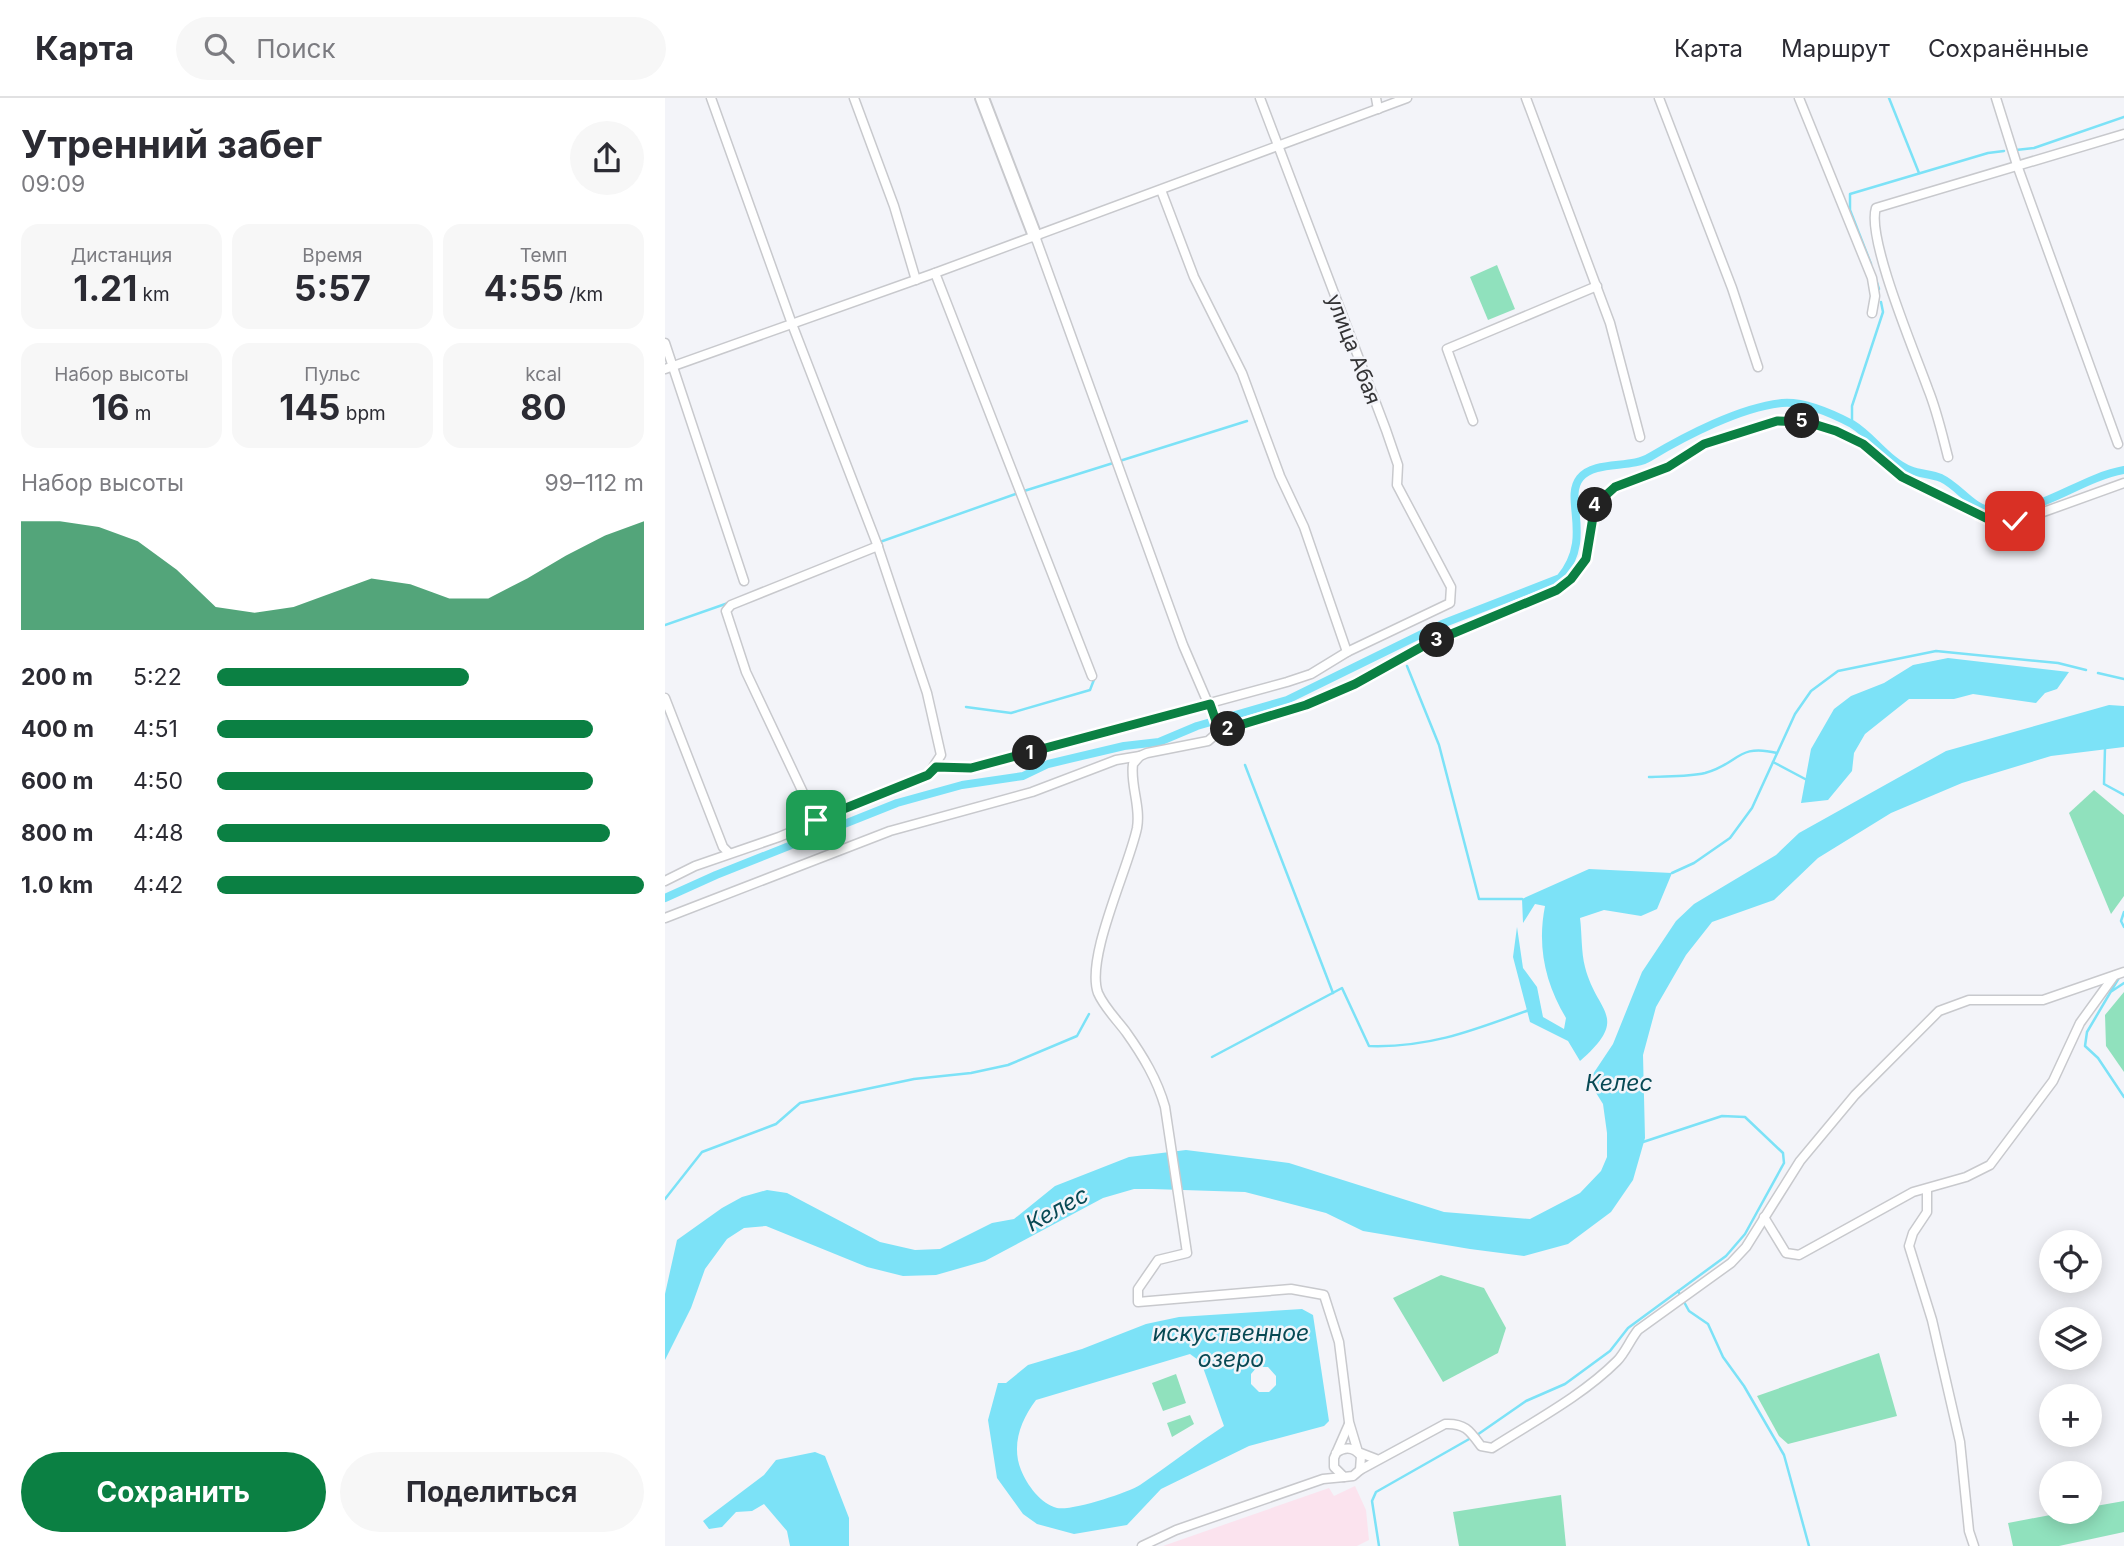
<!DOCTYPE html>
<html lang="ru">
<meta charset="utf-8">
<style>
:root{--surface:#fff;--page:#f7f7f7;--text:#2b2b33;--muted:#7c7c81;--line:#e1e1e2;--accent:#0b8043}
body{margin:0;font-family:Inter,sans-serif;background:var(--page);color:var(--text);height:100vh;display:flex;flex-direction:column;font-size:26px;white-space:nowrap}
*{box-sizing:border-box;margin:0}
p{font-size:23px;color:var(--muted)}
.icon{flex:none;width:38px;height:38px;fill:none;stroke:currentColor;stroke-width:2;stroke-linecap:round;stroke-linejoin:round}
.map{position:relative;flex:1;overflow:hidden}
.side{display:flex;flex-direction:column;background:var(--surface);width:665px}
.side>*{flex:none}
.tools{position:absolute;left:1374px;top:1132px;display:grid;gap:14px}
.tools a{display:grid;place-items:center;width:63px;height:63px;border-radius:50%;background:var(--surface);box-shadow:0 4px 18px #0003;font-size:35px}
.pin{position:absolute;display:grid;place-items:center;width:60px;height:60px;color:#fff;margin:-30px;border-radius:14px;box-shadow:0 4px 10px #0006}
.km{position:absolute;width:35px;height:35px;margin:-18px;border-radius:50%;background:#222;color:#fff;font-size:19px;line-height:35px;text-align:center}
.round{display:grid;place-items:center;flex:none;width:74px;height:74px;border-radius:37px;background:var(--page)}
.head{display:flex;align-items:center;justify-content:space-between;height:119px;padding:0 21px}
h1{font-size:38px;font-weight:700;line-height:52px}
.metrics{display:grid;grid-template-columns:repeat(3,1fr);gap:10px;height:119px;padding:7px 21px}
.metrics div{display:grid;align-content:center;border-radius:18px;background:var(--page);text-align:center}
.metrics b{font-size:35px;font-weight:700}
.metrics small{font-size:19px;font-weight:400}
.metrics p{font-size:19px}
.chart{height:196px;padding:14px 21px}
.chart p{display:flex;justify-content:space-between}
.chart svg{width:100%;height:126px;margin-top:7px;fill:var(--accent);opacity:.7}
.cta{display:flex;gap:14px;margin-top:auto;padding:14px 21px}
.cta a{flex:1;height:80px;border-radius:42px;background:var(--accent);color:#fff;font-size:28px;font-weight:700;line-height:80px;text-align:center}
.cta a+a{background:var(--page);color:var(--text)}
ul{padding:0 21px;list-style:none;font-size:23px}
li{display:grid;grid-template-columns:112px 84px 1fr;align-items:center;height:52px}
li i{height:18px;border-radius:9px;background:var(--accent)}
header{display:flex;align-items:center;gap:42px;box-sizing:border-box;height:98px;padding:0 35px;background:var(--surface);border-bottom:2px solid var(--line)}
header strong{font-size:33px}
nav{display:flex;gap:38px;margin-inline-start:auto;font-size:24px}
.search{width:490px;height:63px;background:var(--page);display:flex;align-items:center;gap:18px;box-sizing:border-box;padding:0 24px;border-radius:38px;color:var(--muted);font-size:26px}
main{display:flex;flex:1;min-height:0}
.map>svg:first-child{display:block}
.commercial{fill:#fbe3ee}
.green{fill:#90e1bd}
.water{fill:#7ce2f7;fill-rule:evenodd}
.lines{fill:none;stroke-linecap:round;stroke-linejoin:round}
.stream{stroke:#7ce2f7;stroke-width:2.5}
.canal{stroke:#7ce2f7;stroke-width:8}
.street-casing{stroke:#c8c9cd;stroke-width:11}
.secondary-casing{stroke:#c8c9cd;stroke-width:16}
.street{stroke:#fff;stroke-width:8}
.secondary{stroke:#fff;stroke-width:12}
.route-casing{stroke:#fff;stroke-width:14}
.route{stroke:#0b8043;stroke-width:9}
.labels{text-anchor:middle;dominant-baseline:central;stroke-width:5;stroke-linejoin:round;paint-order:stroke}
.street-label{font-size:21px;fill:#333335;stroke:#f3f4f9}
.water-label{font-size:23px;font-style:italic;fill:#084954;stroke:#f3f4f9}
</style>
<header>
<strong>Карта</strong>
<div class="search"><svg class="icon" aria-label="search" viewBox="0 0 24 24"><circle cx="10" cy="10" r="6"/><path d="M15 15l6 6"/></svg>Поиск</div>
<nav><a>Карта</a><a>Маршрут</a><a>Сохранённые</a></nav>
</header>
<main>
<section class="side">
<div class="head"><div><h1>Утренний забег</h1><p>09:09</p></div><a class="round"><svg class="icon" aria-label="share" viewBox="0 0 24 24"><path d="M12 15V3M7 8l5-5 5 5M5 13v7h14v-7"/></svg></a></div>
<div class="metrics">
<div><p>Дистанция</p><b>1.21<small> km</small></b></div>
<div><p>Время</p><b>5:57</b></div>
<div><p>Темп</p><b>4:55<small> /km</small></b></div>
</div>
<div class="metrics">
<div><p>Набор высоты</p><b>16<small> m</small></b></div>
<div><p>Пульс</p><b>145<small> bpm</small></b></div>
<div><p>kcal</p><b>80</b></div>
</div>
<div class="chart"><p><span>Набор высоты</span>99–112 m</p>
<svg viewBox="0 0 160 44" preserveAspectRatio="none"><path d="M0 44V6L10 6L20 8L30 13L40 23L50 36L60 38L70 36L80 31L90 26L100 28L110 33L120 33L130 26L140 18L150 11L160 6V44z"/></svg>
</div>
<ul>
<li><b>200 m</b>5:22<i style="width:59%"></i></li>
<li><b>400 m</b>4:51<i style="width:88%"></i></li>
<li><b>600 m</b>4:50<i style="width:88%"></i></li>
<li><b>800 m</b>4:48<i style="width:92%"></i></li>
<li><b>1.0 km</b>4:42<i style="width:100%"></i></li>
</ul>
<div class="cta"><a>Сохранить</a><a>Поделиться</a></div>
</section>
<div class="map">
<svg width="1459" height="1448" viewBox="0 0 1459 1448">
<rect width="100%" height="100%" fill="#f3f4f9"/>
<!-- commercial -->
<path class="commercial" d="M690 1388 701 1412 704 1442 692 1448H498L664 1390 669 1398Z"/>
<!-- green -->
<g class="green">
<path d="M832 167 850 211 823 222 805 179Z"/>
<path d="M1429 692 1459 717V798L1446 816 1404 715Z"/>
<path d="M1459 894V974L1441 948 1440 917Z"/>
<path d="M776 1177 819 1190 841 1230 833 1255 778 1284 728 1200Z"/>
<path d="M1214 1255 1232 1318 1123 1346 1114 1338 1092 1298Z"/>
<path d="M511 1276 521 1305 498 1313 487 1285Z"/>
<path d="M525 1317 529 1326 507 1339 502 1325Z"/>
<path d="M896 1397 901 1448H794L788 1414Z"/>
<path d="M1459 1403V1434L1394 1448H1348L1343 1425 1401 1414H1424L1425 1409Z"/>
</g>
<!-- water -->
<g class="water">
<path d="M1283 560 1404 574 1392 591 1380 595 1371 605 1308 596 1289 601H1244L1200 636 1189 655 1187 673 1163 702 1136 705 1146 651 1169 611 1186 598 1219 585 1248 567Z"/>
<path d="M1444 607 1459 608V649L1386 658 1297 685 1226 715 1153 760 1109 802 1047 824 1021 857 991 909 978 957 980 1040 968 1082 946 1114 903 1146 859 1158 805 1151 698 1133 661 1115 580 1094 487 1091H469L438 1100 320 1163 271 1177 238 1178 202 1169 101 1128 79 1130 62 1141 40 1171 26 1210 0 1262V1196L12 1142 57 1110 77 1099 102 1092 122 1095 215 1144 250 1152 275 1151 327 1125 349 1121 390 1088 464 1059 521 1052 624 1065 779 1114 865 1121 915 1095 936 1073 942 1059V1035L938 1006 928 990V976L948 946 977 874 1011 823 1029 806 1111 757 1134 735 1281 653Z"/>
<path d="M924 771 1007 775 992 811 976 818 939 812 915 820C917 835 916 854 920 869 932 916 966 918 915 963L903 943 865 924 848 859 852 829 858 870 872 889 878 919 899 931 901 920C880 885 872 848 880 808L870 806 858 825 857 801Z"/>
<path d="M637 1211 648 1217 664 1323 659 1328 584 1348 496 1391 462 1427 409 1436 372 1426 358 1416 332 1380 323 1322 333 1285H341L363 1267 417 1251 481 1226 514 1219ZM525 1256 536 1264 559 1328C530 1347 503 1368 475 1387 462 1395 407 1413 392 1410 376 1406 362 1387 356 1372 346 1347 356 1322 371 1302ZM592 1269H603L611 1278V1287L604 1294H594L586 1286V1276Z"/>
<path d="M150 1354 160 1358 184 1420V1448H125L122 1433 99 1406 87 1413 71 1414 57 1429 44 1431 38 1423 99 1377 111 1362Z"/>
</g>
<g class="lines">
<!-- stream -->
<g class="stream">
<path d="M1224 0 1254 75"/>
<path d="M1351 52 1369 50 1459 19"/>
<path d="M1206 166 1185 112V96L1323 55 1339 53"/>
<path d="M1210 179 1214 191"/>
<path d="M1187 326V308L1218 214 1216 204"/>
<path d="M212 445 359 393 582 323"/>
<path d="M0 527 66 504"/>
<path d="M742 568 774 647 814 801H857"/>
<path d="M1433 575 1459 581"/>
<path d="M301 609 346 615 425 592 430 579"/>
<path d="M1440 650 1439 686 1459 697"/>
<path d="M1108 664 1142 682"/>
<path d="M580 667 668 895"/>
<path d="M984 679C1002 678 1023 679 1040 675 1074 666 1072 645 1112 655"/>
<path d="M1007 775 1029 765 1065 740 1087 710 1130 616 1146 593 1173 573 1271 553 1393 565 1421 572"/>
<path d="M1459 814 1456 823 1459 829"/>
<path d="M1455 878 1422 934 1420 948 1433 960 1459 999"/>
<path d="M1447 893 1459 885"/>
<path d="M547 959 677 890 704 948C765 950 809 932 864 912"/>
<path d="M0 1101 37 1054 111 1026 135 1005 249 981 306 975 343 967 412 938 424 916"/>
<path d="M1013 1193 1024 1213 1043 1226 1058 1259 1079 1288 1119 1357 1144 1448"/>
<path d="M812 1337 861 1303 900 1286 945 1253 963 1230 1061 1158 1080 1136 1119 1065 1118 1055 1080 1019 1057 1018 978 1044"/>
<path d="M714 1448 707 1403 711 1394 806 1340"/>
</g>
<!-- canal -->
<path class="canal" d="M0 800 51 777 232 705 297 687 358 678 383 666 459 648 494 644 532 628 622 602 777 526 895 480C929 440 898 401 915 380 930 362 966 371 985 359 1020 338 1076 309 1117 305 1138 303 1168 316 1187 326 1207 338 1224 364 1245 372 1255 376 1266 376 1276 380 1295 389 1307 411 1328 413 1375 417 1414 380 1459 372"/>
<defs>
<g id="street">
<path d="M189 0 229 108 251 182"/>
<path d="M711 0 713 11"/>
<path d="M861 0 945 225 975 339"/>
<path d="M994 0 1067 190 1093 269"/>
<path d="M1134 0 1207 180 1210 198 1207 215"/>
<path d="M1331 0 1352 67 1453 346"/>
<path d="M496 92 529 179 577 275 615 378 639 429 682 554"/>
<path d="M370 138 518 547 552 626 550 637 543 643 482 655 475 658 468 666C465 687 476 708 472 730 464 769 420 860 433 895 439 909 452 922 461 934 478 958 492 981 500 1009L522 1155 493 1162 473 1191V1204L626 1191 659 1197 674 1244 684 1324 693 1354 711 1361"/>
<path d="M270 175 427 578"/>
<path d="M0 245 79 483"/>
<path d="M0 271 270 175 742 0"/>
<path d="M808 323 782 251 932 188"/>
<path d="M1283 359C1277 336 1272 313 1263 291 1251 257 1201 140 1211 110L1459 36"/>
<path d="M0 600 58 749 64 755"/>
<path d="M552 634 641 607 690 586 760 547 892 491 906 481 921 461 930 407 950 389 1003 369 1039 346 1112 323 1142 324 1171 333 1198 346 1237 379 1310 416 1339 425 1359 421 1459 385"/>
<path d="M271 669 306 670 622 584 646 576 682 554 785 505 786 489 732 387 733 367 721 332 595 0"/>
<path d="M151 722 81 574 61 513 66 507 213 448"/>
<path d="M0 783 30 768 114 739 263 677 276 657 262 595 212 446 127 226 46 0"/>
<path d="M0 820 225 733 367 694 451 662 475 658"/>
<path d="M1262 1091V1114L1248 1135 1244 1148 1267 1222 1295 1344 1304 1433 1309 1448"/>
<path d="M1099 1119 1121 1155 1134 1157 1248 1094 1301 1079 1325 1067 1388 983 1415 925 1449 878"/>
<path d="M671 1355C680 1348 689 1349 696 1358L695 1372 688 1378 679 1379 669 1369V1360L684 1326"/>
<path d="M695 1372 780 1326C800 1325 805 1333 816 1348L827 1350C869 1323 917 1298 952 1263 960 1255 965 1242 973 1232L1066 1165 1081 1149 1135 1063 1190 997 1274 913 1304 902H1378L1459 874"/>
<path d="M477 1448 511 1432 658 1381 679 1379"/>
</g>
<path id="secondary" d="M317 0 370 138"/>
</defs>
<!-- street casing -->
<use href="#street" class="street-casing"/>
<!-- secondary casing -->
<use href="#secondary" class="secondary-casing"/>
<!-- street -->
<use href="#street" class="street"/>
<!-- secondary -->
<use href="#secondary" class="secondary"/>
</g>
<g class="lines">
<defs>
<path id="route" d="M151 722 263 677 271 669 306 670 545 606 552 626V634L641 607 690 586 760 547 892 492 906 481 921 461 930 407 950 389 1003 369 1039 346 1112 323 1142 324 1171 333 1198 346 1237 379 1325 422 1350 423"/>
</defs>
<!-- route casing -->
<use href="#route" class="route-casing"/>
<!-- route -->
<use href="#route" class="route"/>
</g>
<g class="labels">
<!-- street labels -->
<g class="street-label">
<text transform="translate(689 251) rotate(69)">улица Абая</text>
</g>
<!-- water labels -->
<g class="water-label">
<text x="954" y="985">Келес</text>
<text transform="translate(392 1111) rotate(-29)">Келес</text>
<text x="566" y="1235">искуственное<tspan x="566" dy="26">озеро</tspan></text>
</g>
</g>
</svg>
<div class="tools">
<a><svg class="icon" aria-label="locate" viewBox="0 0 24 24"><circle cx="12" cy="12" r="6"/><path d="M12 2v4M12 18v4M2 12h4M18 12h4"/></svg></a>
<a><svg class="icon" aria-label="layers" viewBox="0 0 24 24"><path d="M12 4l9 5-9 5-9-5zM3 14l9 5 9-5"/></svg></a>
<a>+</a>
<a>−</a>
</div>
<div class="pin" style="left:151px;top:722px;background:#1e9e55"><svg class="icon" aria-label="arrive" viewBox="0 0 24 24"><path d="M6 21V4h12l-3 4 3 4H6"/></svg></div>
<div class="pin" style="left:1350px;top:423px;background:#d93025"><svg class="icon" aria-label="check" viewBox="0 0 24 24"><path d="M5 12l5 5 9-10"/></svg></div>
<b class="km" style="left:365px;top:655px">1</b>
<b class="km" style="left:563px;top:631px">2</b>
<b class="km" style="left:772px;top:542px">3</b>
<b class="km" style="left:930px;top:407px">4</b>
<b class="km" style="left:1137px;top:323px">5</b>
</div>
</main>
